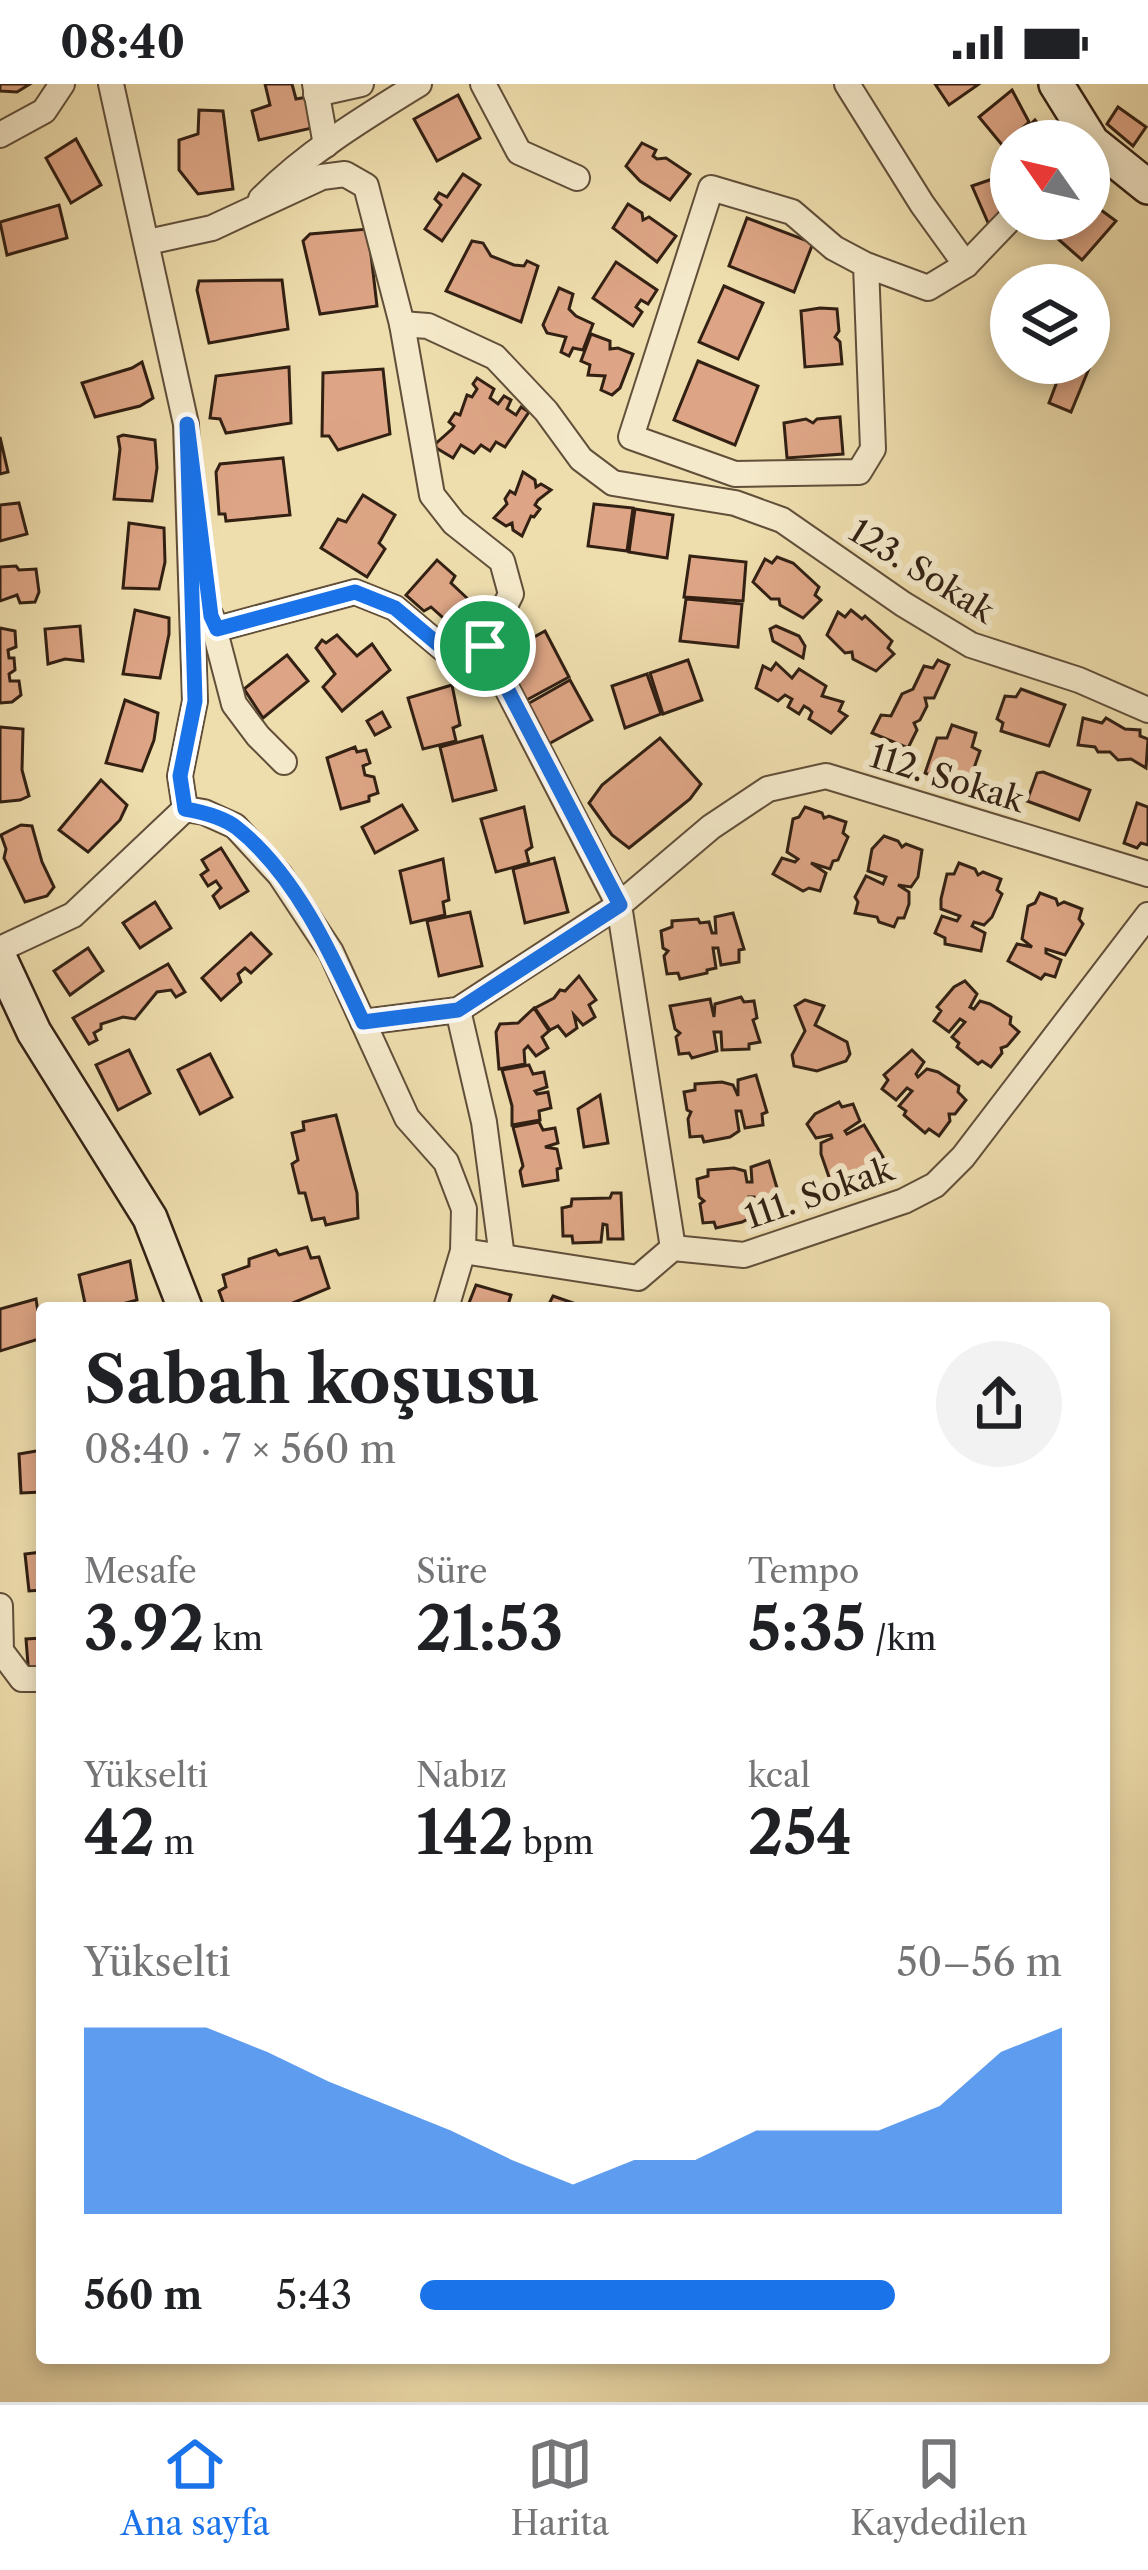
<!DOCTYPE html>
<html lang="tr">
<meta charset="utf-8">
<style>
:root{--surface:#fff;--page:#f2f2f2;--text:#202124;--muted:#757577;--line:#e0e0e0;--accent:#1a73e8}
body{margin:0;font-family:"Libre Caslon Text",serif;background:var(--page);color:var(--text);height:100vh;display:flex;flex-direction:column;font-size:45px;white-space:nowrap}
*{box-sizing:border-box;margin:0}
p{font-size:39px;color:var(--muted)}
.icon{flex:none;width:66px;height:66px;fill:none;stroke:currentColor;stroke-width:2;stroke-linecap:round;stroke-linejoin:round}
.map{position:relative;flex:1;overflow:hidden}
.details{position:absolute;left:36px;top:1218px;width:1074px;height:1062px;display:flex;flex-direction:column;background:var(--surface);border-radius:12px;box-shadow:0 6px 18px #0003}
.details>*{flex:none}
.needle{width:78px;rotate:304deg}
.controls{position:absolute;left:990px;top:36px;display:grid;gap:24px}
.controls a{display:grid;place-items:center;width:120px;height:120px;border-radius:50%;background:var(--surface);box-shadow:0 6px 18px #0003;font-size:60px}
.pin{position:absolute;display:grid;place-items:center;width:102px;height:102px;color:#fff;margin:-51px;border:6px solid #fff;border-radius:50%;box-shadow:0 3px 12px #0007}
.round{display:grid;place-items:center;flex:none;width:126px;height:126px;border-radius:63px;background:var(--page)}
.headline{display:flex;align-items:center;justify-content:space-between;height:204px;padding:0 48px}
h1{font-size:66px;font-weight:800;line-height:90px}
.stats{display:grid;grid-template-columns:repeat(3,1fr);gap:18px;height:204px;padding:12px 48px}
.stats div{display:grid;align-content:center}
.stats b{font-size:60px;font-weight:800}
.stats small{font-size:33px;font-weight:400}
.stats p{font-size:33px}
.chart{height:336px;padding:24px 48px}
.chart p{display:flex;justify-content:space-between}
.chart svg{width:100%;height:216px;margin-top:12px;fill:var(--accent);opacity:.7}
ul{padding:0 48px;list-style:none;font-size:39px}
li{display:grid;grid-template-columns:192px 144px 1fr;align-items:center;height:90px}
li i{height:30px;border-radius:15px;background:var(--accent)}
.status{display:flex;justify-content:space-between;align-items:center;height:84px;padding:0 60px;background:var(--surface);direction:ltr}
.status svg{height:33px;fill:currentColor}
.menu{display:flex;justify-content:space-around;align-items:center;height:168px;border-top:3px solid var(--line);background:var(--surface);font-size:33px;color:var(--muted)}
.menu a{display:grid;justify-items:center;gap:6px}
.menu .on{color:var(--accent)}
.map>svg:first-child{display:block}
.building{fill:#dda585;stroke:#322013;stroke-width:3}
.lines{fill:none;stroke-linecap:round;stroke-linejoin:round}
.street-casing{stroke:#614f3a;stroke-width:28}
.secondary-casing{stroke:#322013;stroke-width:38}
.street{stroke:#f4e9ca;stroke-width:24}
.secondary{stroke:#f4e9ca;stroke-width:33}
.route-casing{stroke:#fff;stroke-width:24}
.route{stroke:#1a73e8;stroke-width:15}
.labels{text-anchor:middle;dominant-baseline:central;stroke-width:12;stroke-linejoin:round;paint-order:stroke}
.street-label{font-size:33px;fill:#322013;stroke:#f4e9ca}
</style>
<div class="status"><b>08:40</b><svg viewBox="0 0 49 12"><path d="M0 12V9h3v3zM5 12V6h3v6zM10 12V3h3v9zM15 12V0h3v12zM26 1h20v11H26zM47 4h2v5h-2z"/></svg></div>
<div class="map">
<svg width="1148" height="2318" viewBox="0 0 1148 2318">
<rect width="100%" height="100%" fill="#eeddad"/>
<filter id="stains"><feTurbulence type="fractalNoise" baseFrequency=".00167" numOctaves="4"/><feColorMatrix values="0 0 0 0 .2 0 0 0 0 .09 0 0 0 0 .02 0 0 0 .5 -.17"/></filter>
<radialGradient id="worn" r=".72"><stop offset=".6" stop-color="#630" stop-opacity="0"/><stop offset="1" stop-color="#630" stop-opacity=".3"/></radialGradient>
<!-- building -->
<g class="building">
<path d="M0 0H30L17 8 0 7Z"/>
<path d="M265 0H292L296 15 313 12 321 42 259 56 252 27 270 21Z"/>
<path d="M935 0H979L949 21Z"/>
<path d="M1012 6 1029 38 1003 62 979 33Z"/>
<path d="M458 11 480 54 437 77 414 35Z"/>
<path d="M1118 23 1146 43 1133 62 1107 40Z"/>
<path d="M199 26 223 27 233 105 198 110 179 86V56L198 50Z"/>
<path d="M1035 36 1053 57H1013Z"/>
<path d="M76 55 101 101 71 119 46 74Z"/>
<path d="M642 59 656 66 653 72 657 75 666 74 690 90 670 116 640 97 626 82Z"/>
<path d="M463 90 480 101 442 157 425 145 441 121 435 115 439 109 447 113Z"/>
<path d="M1007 90 1011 129 989 141 972 102Z"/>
<path d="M1090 118 1116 137 1082 176 1057 154 1071 144 1074 135H1089Z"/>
<path d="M628 120 642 129 643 136 649 133 676 152 657 178 613 144Z"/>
<path d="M59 121 67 154 7 171 0 138Z"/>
<path d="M747 134 813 159 794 208 729 182Z"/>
<path d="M368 145 377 222 320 230 303 157 310 150Z"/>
<path d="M472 157 483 159 491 172 514 181 524 182 527 177 538 182 521 238 446 207Z"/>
<path d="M616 178 657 206 648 220 641 216 636 223 642 228 633 242 593 214Z"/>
<path d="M282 196 288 245 209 259 197 206 199 197Z"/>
<path d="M724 202 763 219 738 275 699 258Z"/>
<path d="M559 204 573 210 569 225 576 232 593 240 583 266 573 264 569 272 561 268 566 253 547 249 543 241Z"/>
<path d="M820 224 837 225 839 247 835 253 840 258 842 280 805 283 801 227Z"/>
<path d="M591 250 610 257V265L618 264 633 270 620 304 612 311 601 306 605 292 588 291 590 281 581 277Z"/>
<path d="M698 277 758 302 735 361 674 336Z"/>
<path d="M142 278 153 314 140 322 95 333 82 299 132 284Z"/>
<path d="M1064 279 1090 282 1071 328 1049 319Z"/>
<path d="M289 283 291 339 226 349 220 335 210 334 216 292Z"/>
<path d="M383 285 390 350 338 366 329 352H322L323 289Z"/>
<path d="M477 294 494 305 490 314 498 320 504 312 511 316 507 325 516 331 521 323 529 328 505 363 496 358 490 367 481 361 474 369 461 361 453 374 433 362 452 345 454 342 449 338 455 329 460 331 467 311 472 313 477 305 473 300Z"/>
<path d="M840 333 843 370 787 374 784 339 806 335 813 339 817 335Z"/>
<path d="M123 351 155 356 157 384 152 417 114 415 120 365 118 353Z"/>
<path d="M0 353 8 388 0 390Z"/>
<path d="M283 374 290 431 226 437 225 430H219L216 388 220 380Z"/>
<path d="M523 388 535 396 536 403 541 400 551 406 538 416 535 421 540 425 534 433 531 432 522 452 513 446 512 439 506 442 494 434 507 420 505 415 510 407 515 410Z"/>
<path d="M363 411 395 431 379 459 385 465 367 493 321 464 338 435 346 438Z"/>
<path d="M19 419 27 450 0 457V421Z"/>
<path d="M594 420 633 424 627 467 588 462Z"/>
<path d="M635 425 673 431 667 474 629 468Z"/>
<path d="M129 439 164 444 165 478 159 505 123 504Z"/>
<path d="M690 472 746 478 743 517 684 513Z"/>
<path d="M777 473 793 479 819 503 815 511 821 516 803 534 780 521 779 515H771L753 498 765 475 772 479Z"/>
<path d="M437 476 455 492 451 499 469 516 449 539 431 523 424 527 406 511Z"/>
<path d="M16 482 19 486 36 485 39 508 35 518 20 519 17 511 0 517V483Z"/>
<path d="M686 515 742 520 738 563 680 557Z"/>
<path d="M135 526 169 534V550L160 594 123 590Z"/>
<path d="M851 526 862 535 865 532 892 557 888 564 894 570 876 587 853 575 852 568 845 569 827 551 838 528 845 533Z"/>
<path d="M80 542 83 577 65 575 48 580 45 545Z"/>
<path d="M776 542 799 552 805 562 803 574 773 557 770 545Z"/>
<path d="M0 544 15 547 16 563 8 566 9 574H14L15 586 9 590 10 597H19L21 611 12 618 0 619Z"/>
<path d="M545 547 569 593 523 618 498 573Z"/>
<path d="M337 551 357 572 372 560 390 586 342 627 323 603 335 590 316 564 322 556 326 559Z"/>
<path d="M287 571 308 597 263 634 244 605Z"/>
<path d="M688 576 702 616 663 630 650 589Z"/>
<path d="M938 576 949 581 934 614H925L927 622 920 636 914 639 917 646 908 664 872 649 881 631 891 632 902 610 913 605 924 582 933 584Z"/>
<path d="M776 579 792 594 799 585 826 602 822 612 843 618 839 627 847 632 831 649 809 635 812 628 809 625 804 622 799 630 788 623 792 615 785 611 778 617 756 604 763 582 771 586Z"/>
<path d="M647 590 661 630 625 644 612 602Z"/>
<path d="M570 596 592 636 545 662 524 622Z"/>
<path d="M452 601 460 641 453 644 456 657 423 665 408 614Z"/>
<path d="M1021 605 1065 621 1049 662 1001 647 1003 639 997 635 1005 612 1016 613Z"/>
<path d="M125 616 158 629 154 656 142 687 106 679Z"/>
<path d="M382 628 390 643 375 651 367 637Z"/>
<path d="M1083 634 1102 639 1106 634 1125 645 1140 646V652L1148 655 1146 684 1131 675 1118 676 1110 668H1098L1095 663 1078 661Z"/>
<path d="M952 641 976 649 972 663 980 667 967 704 925 689 937 654H947Z"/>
<path d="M0 643 23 645 22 686 29 712 20 716 0 718Z"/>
<path d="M482 652 496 706 453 717 440 663Z"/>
<path d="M660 654 701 700 690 715 629 764 612 751 589 719 602 701Z"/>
<path d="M355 663 357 668 366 666 370 679 363 682 365 691 374 693 378 709 369 712V717L341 725 327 674Z"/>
<path d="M1043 688 1090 706 1079 736 1027 717 1037 689Z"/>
<path d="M101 696 127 721 120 736 88 768 59 746Z"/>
<path d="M1137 719 1148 723V761L1141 759 1137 764 1124 759Z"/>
<path d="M402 721 417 746 375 769 362 743Z"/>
<path d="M524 723 532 763 526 767 529 779 496 788 481 735Z"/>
<path d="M805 723 822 729 824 734 829 732 846 738 843 749 848 753 838 776 833 777 830 785 811 779 826 789 820 807 809 804 803 807 773 790 782 774 795 778 798 775 787 768 793 735 799 733Z"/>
<path d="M21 741 32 742 42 778 54 803 47 812 25 818 4 774 6 765 1 751Z"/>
<path d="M884 752 898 757 902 763 906 760 922 766 918 793 911 803 898 801 909 808V820L904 834H898L894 843 879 838 877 833 855 829 858 818 855 813 866 792 883 800 886 793 868 787 872 765Z"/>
<path d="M221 764 248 807 220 824 213 812 221 804 216 797 208 802 201 791 208 786 202 776Z"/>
<path d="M554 774 568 828 525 839 513 785Z"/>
<path d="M443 775 449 816 443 818 445 831 411 839 400 787Z"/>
<path d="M959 779 975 785 978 791 983 788 1001 795 997 806 1002 810 992 833 984 841 974 838 972 842 985 849 981 867 945 860V854L935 849 942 832 957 837 960 832 941 825V815L947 790H954Z"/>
<path d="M1040 809 1056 815 1058 821 1064 818 1082 825 1079 835 1083 840 1065 871 1046 865V869L1061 876 1055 893 1045 890 1041 895 1008 877 1017 860 1032 863 1022 855 1028 822 1035 819Z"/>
<path d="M155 818 171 844 140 864 123 839Z"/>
<path d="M470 828 482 882 439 892 427 837Z"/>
<path d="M733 829 744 865 739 866V878L721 881 718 864H713L716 884 707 886V889L680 895 678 889 667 890 664 872 668 867 663 864 661 847 672 843V837L698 835 700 839 709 838 712 849H716L715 833Z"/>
<path d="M251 849 271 870 251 889 245 884 238 890 241 898 221 916 202 894Z"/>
<path d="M88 864 103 887 70 911 54 887Z"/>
<path d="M168 880 185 908 176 913 171 906 157 908 135 935 123 933 101 940V945L94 949 97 956 89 960 73 934Z"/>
<path d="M579 892 596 916 589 921 595 933 583 941 574 931 577 944 566 952 558 942 550 946 535 924 554 914 560 906 565 907Z"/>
<path d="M965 897 977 910 970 923 974 925 980 917 990 920 1011 933 1010 940 1019 948 1007 962 1001 964 1002 969 991 983 982 977 978 980 957 963 959 959 952 953 965 938 960 935 949 948 934 937 941 927 937 923 954 903Z"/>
<path d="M741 913 744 918 754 917 757 934 753 936 760 958 749 960V965L722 966 721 948H714L717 967 692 974 689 969 679 970 676 953 680 949 675 945 670 922 710 915 714 933 715 920Z"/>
<path d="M805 916 824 922 815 941 847 958 850 970 846 977 817 987 794 982 792 971 805 947 795 922Z"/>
<path d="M534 924 549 947 542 953 548 964 536 972 528 962 524 966 525 980 499 985 496 948 500 940 518 939Z"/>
<path d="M129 966 150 1009 118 1026 96 981Z"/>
<path d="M912 966 924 978 916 990 918 993 927 985 938 988 959 1002 958 1008 966 1016 955 1030H949L950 1037 939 1052 929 1045 925 1049 904 1031 906 1027 899 1022 912 1007 907 1004 896 1016 882 1005 888 996 884 991Z"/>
<path d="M210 970 232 1013 200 1030 178 986Z"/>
<path d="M529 981 533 990 544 988 547 1003 535 1007 537 1010 548 1008 551 1024 539 1027 540 1036 512 1041V1022L502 986Z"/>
<path d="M756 991 767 1028 762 1030 763 1041 745 1044 741 1027H736L739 1047 730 1053 704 1058 702 1052 690 1053 688 1035 691 1028 687 1026 684 1008 695 1006V1000L722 998 733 1001 738 1012V996Z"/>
<path d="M600 1011 608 1059 584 1063 578 1025Z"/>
<path d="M839 1018 842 1023 853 1020 860 1037 845 1047 847 1050 864 1041 883 1073 879 1077 882 1087 865 1095 860 1092 858 1097 840 1104 835 1094 830 1096 821 1070V1059L832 1054 831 1051 816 1054 807 1040 815 1030Z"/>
<path d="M336 1031 357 1109 358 1134 326 1141 324 1134 312 1136 305 1109H299L292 1080 298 1076 292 1049 304 1046 303 1038Z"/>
<path d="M539 1038 543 1046 555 1044 558 1059 545 1063 557 1065 561 1084 557 1085 558 1096 523 1102 520 1087 523 1082 513 1043Z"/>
<path d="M769 1077 780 1114 774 1116 776 1127 757 1130 754 1113H749L752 1133 742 1138 716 1144 714 1138 703 1139 700 1120 704 1117 699 1113 697 1095 708 1092V1086L734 1084 745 1087 747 1098H752L751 1083Z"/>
<path d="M612 1109H621L623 1155H608L607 1141 603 1140 601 1158 573 1159 572 1152H563L562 1124 571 1122 572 1115 610 1114Z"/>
<path d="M307 1163 311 1174 319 1173 329 1204 281 1224H225L219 1207 226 1203 223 1191 249 1182V1175L276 1166 279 1171Z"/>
<path d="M130 1177 137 1216 108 1224H86L79 1191Z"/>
<path d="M476 1201 511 1211 507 1224H467Z"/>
<path d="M553 1212 576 1220 575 1224H547Z"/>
<path d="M36 1215 42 1254 0 1267V1225Z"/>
<path d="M42 1366V1408L21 1409 19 1370Z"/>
<path d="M42 1468V1506L29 1507 25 1470Z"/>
<path d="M42 1554V1592L29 1593 26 1555Z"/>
</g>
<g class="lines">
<defs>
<g id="street">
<path d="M111 0 186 340 195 617 180 692 185 725"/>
<path d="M315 0 326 61"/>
<path d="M483 0 519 68 577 94"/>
<path d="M847 0 922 120 966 181"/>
<path d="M316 10 361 0"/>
<path d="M0 51 44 27 62 0"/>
<path d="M261 115C306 69 364 34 419 0"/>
<path d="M148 158 212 144 322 93 345 90 366 102 402 240 432 411 454 439 502 477 511 510 485 562 452 572 395 524 355 508 217 545"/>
<path d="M866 181 873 365 859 388 735 390 631 353 711 104 792 128 834 164 866 181 928 204 966 181 1011 134"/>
<path d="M402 240 428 242 495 273 546 327 581 375 613 399 735 419 782 436 903 520 971 561 1079 596 1148 626"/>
<path d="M211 532 234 620 258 652 284 678"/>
<path d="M485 562 619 821 673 1164"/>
<path d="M185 725 204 728 235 742 280 791 331 868 407 1034 446 1078 464 1125 463 1167 446 1224"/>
<path d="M0 865 73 831 185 725"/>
<path d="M458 926 484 1038 502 1173"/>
<path d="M363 938 458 926 619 821 711 743 768 705 826 692 1148 790"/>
<path d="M463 1167 638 1194 673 1164 744 1171 904 1117 935 1101 963 1073 1148 831"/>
<path d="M0 1522 1 1567 22 1595H42"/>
</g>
<g id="secondary">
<path d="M1056 0 1092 58 1148 103"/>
<path d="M0 875 34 948 150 1134 185 1224"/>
</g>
</defs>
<!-- street casing -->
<use href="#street" class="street-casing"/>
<!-- secondary casing -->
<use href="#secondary" class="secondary-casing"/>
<!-- street -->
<use href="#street" class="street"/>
<!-- secondary -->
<use href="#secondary" class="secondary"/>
</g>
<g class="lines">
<defs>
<path id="route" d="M187 340 211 532 217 545 355 508 395 524 452 572 485 562 620 821 458 926 363 938C332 871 296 791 237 744 223 733 202 728 185 725L180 692 195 617Z"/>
</defs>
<!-- route casing -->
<use href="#route" class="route-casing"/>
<!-- route -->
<use href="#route" class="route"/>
</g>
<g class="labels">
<!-- street labels -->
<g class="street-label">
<text transform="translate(922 487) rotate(32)">123. Sokak</text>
<text transform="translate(947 694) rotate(17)">112. Sokak</text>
<text transform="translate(819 1109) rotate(-19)">111. Sokak</text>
</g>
</g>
<rect width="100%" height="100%" filter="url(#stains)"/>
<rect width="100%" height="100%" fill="url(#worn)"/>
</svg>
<div class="controls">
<a><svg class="needle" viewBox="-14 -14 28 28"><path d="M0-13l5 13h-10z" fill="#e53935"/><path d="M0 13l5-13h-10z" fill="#757577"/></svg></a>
<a><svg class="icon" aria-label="layers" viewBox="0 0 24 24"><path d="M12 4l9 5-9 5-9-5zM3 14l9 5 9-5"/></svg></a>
</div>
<div class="pin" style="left:485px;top:562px;background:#1e9e55"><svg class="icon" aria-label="arrive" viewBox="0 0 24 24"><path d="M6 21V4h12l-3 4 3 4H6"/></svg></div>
<section class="details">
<div class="headline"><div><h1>Sabah koşusu</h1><p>08:40 · 7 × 560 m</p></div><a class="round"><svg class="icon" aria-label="share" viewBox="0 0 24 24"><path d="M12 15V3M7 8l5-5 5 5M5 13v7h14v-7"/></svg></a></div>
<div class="stats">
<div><p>Mesafe</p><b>3.92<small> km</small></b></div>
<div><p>Süre</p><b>21:53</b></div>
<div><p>Tempo</p><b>5:35<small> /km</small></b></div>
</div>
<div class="stats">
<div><p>Yükselti</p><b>42<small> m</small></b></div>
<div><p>Nabız</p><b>142<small> bpm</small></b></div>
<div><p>kcal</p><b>254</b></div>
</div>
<div class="chart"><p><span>Yükselti</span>50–56 m</p>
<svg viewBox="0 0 160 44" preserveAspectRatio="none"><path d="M0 44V6L10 6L20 6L30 11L40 17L50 22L60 27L70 33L80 38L90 33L100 33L110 27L120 27L130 27L140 22L150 11L160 6V44z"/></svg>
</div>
<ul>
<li><b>560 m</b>5:43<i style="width:74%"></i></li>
</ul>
</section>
</div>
<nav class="menu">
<a class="on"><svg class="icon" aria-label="home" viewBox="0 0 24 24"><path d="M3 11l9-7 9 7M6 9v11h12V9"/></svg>Ana sayfa</a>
<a><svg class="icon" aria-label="map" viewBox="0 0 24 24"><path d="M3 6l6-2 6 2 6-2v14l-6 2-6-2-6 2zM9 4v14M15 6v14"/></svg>Harita</a>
<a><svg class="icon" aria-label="saved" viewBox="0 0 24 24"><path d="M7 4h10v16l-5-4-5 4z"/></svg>Kaydedilen</a>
</nav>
